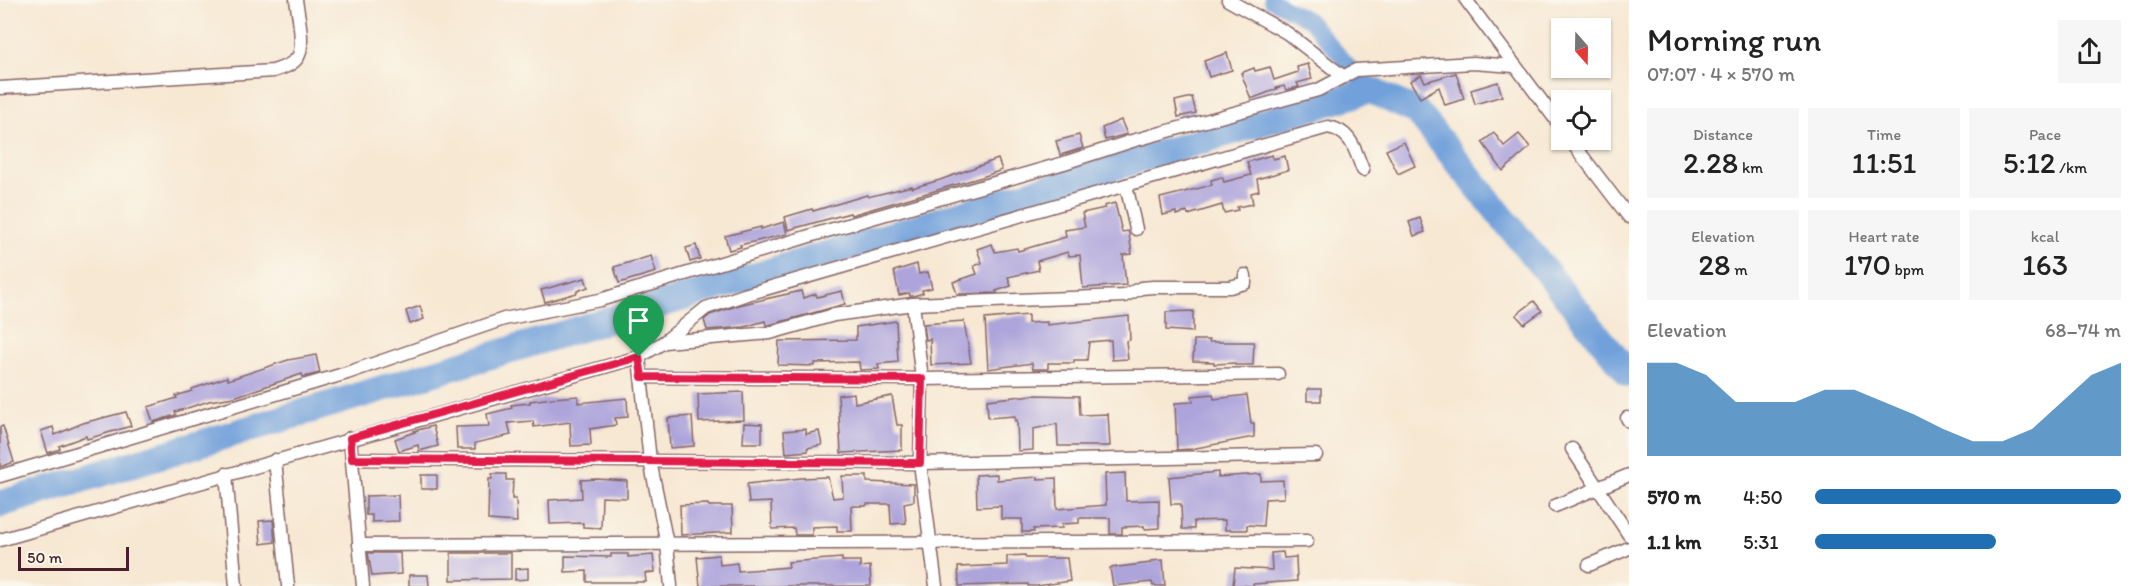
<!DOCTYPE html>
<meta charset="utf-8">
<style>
:root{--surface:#fff;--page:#f6f6f6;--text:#222;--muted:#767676;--accent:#1f6fb2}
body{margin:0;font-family:Itim,sans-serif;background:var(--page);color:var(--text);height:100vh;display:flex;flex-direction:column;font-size:22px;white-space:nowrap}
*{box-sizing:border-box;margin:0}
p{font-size:20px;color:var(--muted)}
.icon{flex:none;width:33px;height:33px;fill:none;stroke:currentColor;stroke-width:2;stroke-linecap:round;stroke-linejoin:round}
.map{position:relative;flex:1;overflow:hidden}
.sheet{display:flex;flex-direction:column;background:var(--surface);width:510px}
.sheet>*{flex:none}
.needle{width:39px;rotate:160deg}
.tools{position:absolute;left:1551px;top:18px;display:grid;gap:12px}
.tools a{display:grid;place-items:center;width:60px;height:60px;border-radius:0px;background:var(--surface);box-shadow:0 2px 4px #0004;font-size:30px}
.scale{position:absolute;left:18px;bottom:15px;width:111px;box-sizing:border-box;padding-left:6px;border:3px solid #4a1f2b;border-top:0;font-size:16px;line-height:21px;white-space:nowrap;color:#4a1f2b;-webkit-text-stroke:4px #fbf7ec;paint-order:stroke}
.pin{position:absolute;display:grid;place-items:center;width:51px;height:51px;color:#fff;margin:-62px -26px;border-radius:50% 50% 50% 0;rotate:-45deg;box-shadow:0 0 6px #0007}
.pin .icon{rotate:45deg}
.round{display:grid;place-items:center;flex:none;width:63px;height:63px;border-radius:0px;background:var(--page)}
.summary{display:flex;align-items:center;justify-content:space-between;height:102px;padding:0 18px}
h1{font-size:33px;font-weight:600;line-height:45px}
.stats{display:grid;grid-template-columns:repeat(3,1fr);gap:9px;height:102px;padding:6px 18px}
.stats div{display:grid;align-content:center;border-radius:0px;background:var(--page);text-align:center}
.stats b{font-size:30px;font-weight:600}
.stats small{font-size:16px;font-weight:400}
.stats p{font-size:16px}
.chart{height:168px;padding:12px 18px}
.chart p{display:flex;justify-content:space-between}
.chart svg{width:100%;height:108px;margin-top:6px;fill:var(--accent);opacity:.7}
ul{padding:0 18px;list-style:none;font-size:20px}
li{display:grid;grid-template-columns:96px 72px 1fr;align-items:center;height:45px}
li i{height:15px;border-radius:8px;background:var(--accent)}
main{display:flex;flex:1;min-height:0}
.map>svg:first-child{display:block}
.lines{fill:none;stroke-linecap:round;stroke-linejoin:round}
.canal{stroke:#71a0da;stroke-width:15}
.river{stroke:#71a0da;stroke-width:27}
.building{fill:#ada4db}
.street-casing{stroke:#876566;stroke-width:15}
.street{stroke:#fff;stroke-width:12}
.route-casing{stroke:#fff;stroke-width:12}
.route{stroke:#e11d48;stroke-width:8}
</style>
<main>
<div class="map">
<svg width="1629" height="586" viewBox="0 0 1629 586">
<rect width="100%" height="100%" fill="#fbf7ec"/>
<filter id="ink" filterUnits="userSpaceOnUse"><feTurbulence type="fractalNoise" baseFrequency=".0167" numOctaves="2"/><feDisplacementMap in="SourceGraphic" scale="12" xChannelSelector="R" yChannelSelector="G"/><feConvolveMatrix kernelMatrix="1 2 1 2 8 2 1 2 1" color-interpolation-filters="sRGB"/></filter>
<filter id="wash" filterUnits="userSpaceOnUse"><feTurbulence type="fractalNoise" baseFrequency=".008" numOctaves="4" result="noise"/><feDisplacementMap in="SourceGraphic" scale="24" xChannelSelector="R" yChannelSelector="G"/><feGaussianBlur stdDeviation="1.35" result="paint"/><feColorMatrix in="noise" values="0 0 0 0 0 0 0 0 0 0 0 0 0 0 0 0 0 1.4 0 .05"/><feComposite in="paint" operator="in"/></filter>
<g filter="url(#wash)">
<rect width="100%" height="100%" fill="#f7e8d3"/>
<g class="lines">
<!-- canal -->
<path class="canal" d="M1271 0 1309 20 1370 90"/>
<!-- river -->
<path class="river" d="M0 504 1370 90 1417 112 1629 374"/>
</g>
<g id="blocks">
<!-- building -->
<g class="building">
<path d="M1227 53 1232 70 1209 77 1204 61Z"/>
<path d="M1308 64 1312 79 1297 83 1299 87 1286 90 1284 86 1276 88 1277 89 1251 99 1241 73 1254 68 1255 71 1270 67 1274 80 1298 72 1297 67Z"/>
<path d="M1456 73 1464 99 1445 105 1439 87 1420 98 1410 81 1421 75 1425 82Z"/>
<path d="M1498 82 1502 96 1475 104 1471 90Z"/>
<path d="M1192 97 1196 113 1178 117 1175 101Z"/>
<path d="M1121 120 1127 134 1105 140 1102 128Z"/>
<path d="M1494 133 1504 146 1519 134 1530 147 1503 171 1482 142Z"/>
<path d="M1079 135 1083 148 1060 155 1056 141Z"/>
<path d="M1404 142 1415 166 1398 174 1386 150Z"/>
<path d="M1272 155 1273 159 1285 156 1288 170 1257 179 1259 191 1251 193 1253 204 1237 207 1238 210 1224 213 1222 205 1188 215 1187 212 1176 215V212L1163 215 1160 198 1212 185 1211 180 1222 177 1224 182 1251 175 1247 162Z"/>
<path d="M998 159 1002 170 982 177 851 215 850 213 788 230 785 217 812 209 813 211 867 195 868 197 912 186V188L940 180Z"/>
<path d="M1115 203 1122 232 1128 231 1129 234 1132 254 1123 255 1126 285 1083 288 1080 255 1069 256 1068 252 1037 261 1039 270 1008 277 1011 286 996 291 997 293 957 294 953 282 977 274 974 266 982 263 977 249 992 244 995 252 1017 248 1018 251 1066 237 1065 230 1085 227 1082 213 1105 208 1104 206Z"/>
<path d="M1420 218 1425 232 1414 236 1409 222Z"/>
<path d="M784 222 787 234 740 245 741 247 729 250 725 236 761 227V229Z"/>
<path d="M696 245 700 259 690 262 686 248Z"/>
<path d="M651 256 656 272 619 283 614 267Z"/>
<path d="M917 264 919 274 928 272 932 288 922 290 923 293 913 296H910L909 293 899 295 894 271Z"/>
<path d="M585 278 588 287 577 291V293L545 302 541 290Z"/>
<path d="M801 291 803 298 816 294 817 297 842 291 845 304 769 325H766L765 321 744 327 707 330 704 320 710 315 739 305Z"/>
<path d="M1534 301 1542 311 1524 324 1516 315Z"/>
<path d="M420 306 424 319 410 324 406 311Z"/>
<path d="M1193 311V332L1166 330V312Z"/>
<path d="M1028 315V323L1047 322V325L1129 316 1130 340 1126 341 1128 359 1112 360 1111 340 1089 342 1087 360H1074V363H1048V369H1033L1032 363 988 369 985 319Z"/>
<path d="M896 321 898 362 878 364 879 369 860 370 859 362 815 363V366L778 365 779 341 856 340V327Z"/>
<path d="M964 321 971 363 931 365 930 339 926 340 924 324Z"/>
<path d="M1194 340H1209V342H1254L1253 365H1235V363L1214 364V362L1193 361Z"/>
<path d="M316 355 320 373 303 377 302 374 234 397 209 401 175 412 176 415 153 422 148 407 177 398 176 396 192 391V389L227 377 228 380 288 360Z"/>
<rect x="1307" y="389" width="14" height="12"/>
<path d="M743 392 744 420 699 422 698 394Z"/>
<path d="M854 393 855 403 892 396 897 425H902V450L841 453 838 395Z"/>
<path d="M1213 394 1214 399 1247 395 1251 423H1254V437L1191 449 1177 450 1175 403 1193 402 1192 396Z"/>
<path d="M1033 395 1079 396 1080 415 1108 414 1110 446H1058L1057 424 1033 429V450L1018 451 1017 420 1015 421V416L988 418 987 400Z"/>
<path d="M578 396V403L627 398 628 417 615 418 616 425 590 429 591 445 571 446 570 422 534 427 533 421 508 423 511 435 475 443V449H457L456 427 489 426 487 414 512 408 511 405 530 403V401L553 398Z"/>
<path d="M126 412 131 426 87 439 86 436 59 446 60 449 48 453 41 431 53 427 55 435 83 423Z"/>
<path d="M692 416 694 446 670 448 668 418Z"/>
<path d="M744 423 762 424V443H743Z"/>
<path d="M3 426 14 462 0 467V427Z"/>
<path d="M433 426 438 446 419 451 418 445 399 451 395 439 415 432 414 431Z"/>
<path d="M806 429V434L819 431 822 445 807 448 808 451 786 453 784 431Z"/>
<path d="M1218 472V477L1261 474V481L1283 480 1284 498 1265 499 1263 526 1247 525V530H1225V520L1194 521V529H1182L1181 504H1171L1169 477Z"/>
<path d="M1125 473 1126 501 1159 500V528L1145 529 1144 526 1122 527V534H1110V518H1079V523L1062 524V528L1033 529 1034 532H1022V519H1001V506L977 507 976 475 997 474V480L1038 477V479L1056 478 1057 509 1106 505 1105 474Z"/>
<path d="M492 474H506V480H513L512 499H516L517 522 488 520 489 479H492Z"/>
<rect x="421" y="475" width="16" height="14"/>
<path d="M842 476H867V482L914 484V501L904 503 906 523 891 524 890 504H867L866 506H851L852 531H837V526L812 527V535H795L794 528 772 529 771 502 749 503 747 484 801 478 828 477 833 498 843 497Z"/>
<path d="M597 479 627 481V498L602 497 601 528 583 527V523L550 524 549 500 582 498 581 480Z"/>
<path d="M398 495 399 521 372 522V515H366V496Z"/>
<path d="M708 504 709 506H732L733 532 681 535 680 505Z"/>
<path d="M273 520 275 542 261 544 259 521Z"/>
<path d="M1283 552 1284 558 1296 557 1297 581 1253 584V586L1233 585 1235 568 1272 570 1271 553Z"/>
<path d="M368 553H400L401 574 372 576Z"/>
<path d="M451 553H511V579L451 580Z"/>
<path d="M611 554H628V557L653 555 655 572 645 573 646 582H587V571L565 572V556L611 557Z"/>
<path d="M719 555 720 565 737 563 738 571 789 567 788 562 842 558V561H860V567L870 566 871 586H700L697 557Z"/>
<path d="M1025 555 1026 558H1067L1070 581 1037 586H1028V584L959 586 958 567 1007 565V556Z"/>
<path d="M1163 560 1165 586H1153L1152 582 1113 586 1110 568 1151 563V561Z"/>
<path d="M528 568V579L515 580V569Z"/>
<path d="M409 575H428L429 586H409Z"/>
</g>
</g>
</g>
<g filter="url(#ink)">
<use href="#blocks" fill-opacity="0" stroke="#876566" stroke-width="1.5"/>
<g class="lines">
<defs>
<g id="street">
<path d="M1228 0 1287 33 1344 77"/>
<path d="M1466 0 1562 128"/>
<path d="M0 88 273 71C282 68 293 65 298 57 305 45 298 14 296 0"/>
<path d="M1570 140 1629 217"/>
<path d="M1126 185 1136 229"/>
<path d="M913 304 922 379 920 463 936 586"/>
<path d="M664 342 770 333 834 315 913 304 1124 296 1141 288 1153 287H1230L1245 283V275"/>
<path d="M639 357 650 461 667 544 671 586"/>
<path d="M642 377 922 379 1278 374"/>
<path d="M1627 418 1629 421"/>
<path d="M350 438 363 586"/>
<path d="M1572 449 1629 535"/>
<path d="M352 459 920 463 1316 455"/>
<path d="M275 460 288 586"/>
<path d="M226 474 236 586"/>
<path d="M0 476 347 373 504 319 600 300 816 234 1064 163 1132 141 1318 90 1356 70 1473 63 1514 66"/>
<path d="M1555 506 1629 475"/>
<path d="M0 540 639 357 664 342 706 308 744 295 1328 127C1352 131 1355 151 1363 170"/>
<path d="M359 545 1307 541"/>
<path d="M1589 565 1629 548"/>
</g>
</defs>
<!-- street casing -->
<use href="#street" class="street-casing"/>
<!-- street -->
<use href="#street" class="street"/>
</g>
</g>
<g class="lines" filter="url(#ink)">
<defs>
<path id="route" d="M639 357 642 377 922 379 920 463 352 459 350 438Z"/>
</defs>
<!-- route casing -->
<use href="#route" class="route-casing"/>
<!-- route -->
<use href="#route" class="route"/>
</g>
</svg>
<div class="tools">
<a><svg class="needle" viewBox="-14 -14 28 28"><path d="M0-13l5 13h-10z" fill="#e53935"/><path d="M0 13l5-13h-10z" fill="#767676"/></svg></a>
<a><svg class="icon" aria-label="locate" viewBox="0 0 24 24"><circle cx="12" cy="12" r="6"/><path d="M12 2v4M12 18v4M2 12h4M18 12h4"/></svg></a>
</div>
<div class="scale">50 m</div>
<div class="pin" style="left:639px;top:357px;background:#1e9e55"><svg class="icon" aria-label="arrive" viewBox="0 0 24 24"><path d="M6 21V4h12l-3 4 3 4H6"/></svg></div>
</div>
<section class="sheet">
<div class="summary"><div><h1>Morning run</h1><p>07:07 · 4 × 570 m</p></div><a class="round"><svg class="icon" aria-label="share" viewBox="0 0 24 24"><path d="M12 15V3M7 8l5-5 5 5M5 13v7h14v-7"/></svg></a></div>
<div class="stats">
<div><p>Distance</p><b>2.28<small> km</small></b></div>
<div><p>Time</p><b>11:51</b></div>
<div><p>Pace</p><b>5:12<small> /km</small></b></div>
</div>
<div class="stats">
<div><p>Elevation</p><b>28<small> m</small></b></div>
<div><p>Heart rate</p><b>170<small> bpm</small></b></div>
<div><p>kcal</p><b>163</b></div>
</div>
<div class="chart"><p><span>Elevation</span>68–74 m</p>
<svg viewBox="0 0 160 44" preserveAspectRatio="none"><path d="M0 44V6L10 6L20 11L30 22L40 22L50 22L60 17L70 17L80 22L90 27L100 33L110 38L120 38L130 33L140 22L150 11L160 6V44z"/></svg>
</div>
<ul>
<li><b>570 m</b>4:50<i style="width:100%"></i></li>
<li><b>1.1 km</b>5:31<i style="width:59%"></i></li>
</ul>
</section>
</main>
